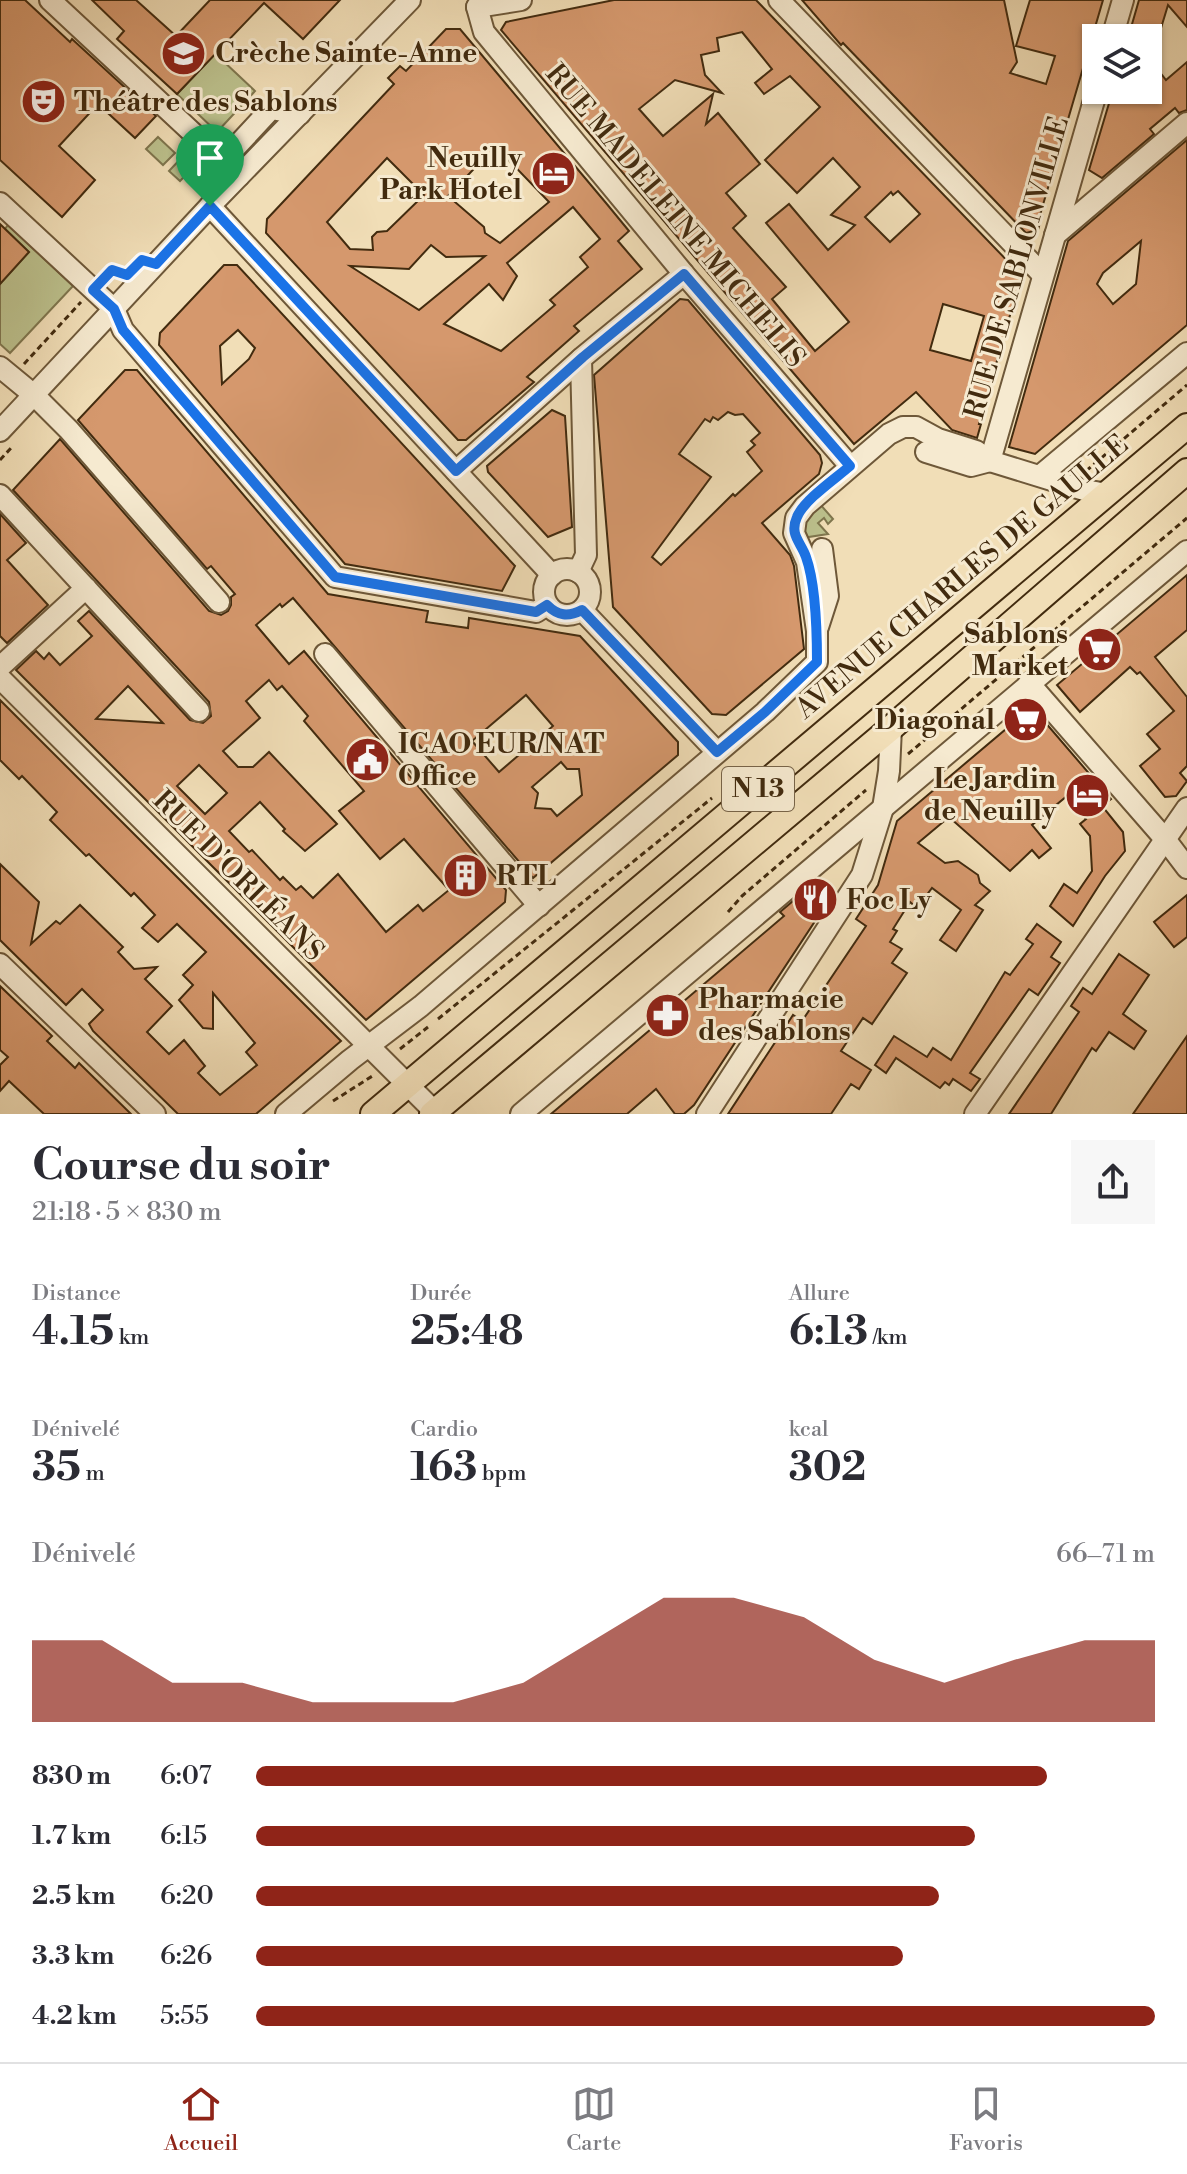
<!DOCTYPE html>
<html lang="fr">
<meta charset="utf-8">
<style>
:root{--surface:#fff;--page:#f7f7f7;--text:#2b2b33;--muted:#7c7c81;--line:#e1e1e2;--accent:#8f2418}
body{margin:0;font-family:"Libre Bodoni",serif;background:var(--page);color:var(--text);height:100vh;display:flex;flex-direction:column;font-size:30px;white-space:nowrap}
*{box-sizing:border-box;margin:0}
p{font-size:26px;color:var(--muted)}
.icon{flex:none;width:44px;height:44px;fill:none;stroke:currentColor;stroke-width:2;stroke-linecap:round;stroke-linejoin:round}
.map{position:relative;height:1114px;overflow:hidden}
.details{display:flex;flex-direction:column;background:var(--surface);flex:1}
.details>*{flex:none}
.buttons{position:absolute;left:1082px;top:24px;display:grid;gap:16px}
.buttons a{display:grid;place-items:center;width:80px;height:80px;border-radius:0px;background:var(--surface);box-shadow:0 2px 6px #0004;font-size:40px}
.pin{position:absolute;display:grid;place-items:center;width:68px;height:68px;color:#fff;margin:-82px -34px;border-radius:50% 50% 50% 0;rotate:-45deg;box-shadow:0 0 8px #0007}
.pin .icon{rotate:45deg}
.round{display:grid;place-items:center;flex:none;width:84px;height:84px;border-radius:0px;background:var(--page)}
.overview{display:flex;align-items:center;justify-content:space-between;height:136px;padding:0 32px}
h1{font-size:44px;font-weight:800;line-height:60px}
.stats{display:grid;grid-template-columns:repeat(3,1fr);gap:12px;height:136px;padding:8px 32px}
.stats div{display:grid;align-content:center}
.stats b{font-size:40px;font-weight:800}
.stats small{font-size:22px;font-weight:400}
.stats p{font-size:22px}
.chart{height:224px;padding:16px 32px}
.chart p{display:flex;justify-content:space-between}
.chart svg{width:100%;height:144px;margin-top:8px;fill:var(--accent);opacity:.7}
ul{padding:0 32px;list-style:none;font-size:26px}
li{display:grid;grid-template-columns:128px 96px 1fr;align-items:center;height:60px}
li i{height:20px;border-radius:10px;background:var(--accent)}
.tabs{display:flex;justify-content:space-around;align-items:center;height:112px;border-top:2px solid var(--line);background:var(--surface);font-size:22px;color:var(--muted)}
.tabs a{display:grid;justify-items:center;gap:4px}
.tabs .on{color:var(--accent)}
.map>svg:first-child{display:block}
.green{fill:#bcc18d;stroke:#7f764e;stroke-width:2}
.building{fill:#d5986d;stroke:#422b0f;stroke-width:2;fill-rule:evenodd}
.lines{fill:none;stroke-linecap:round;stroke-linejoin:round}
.minor-casing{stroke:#6e5839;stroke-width:24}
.major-casing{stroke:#422b0f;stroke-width:28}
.path{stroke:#422b0f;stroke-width:3;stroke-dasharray:6 4;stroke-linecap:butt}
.minor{stroke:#f6ead0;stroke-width:20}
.major{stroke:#f1deb7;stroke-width:24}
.route-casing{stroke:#fff;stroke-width:16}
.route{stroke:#1a73e8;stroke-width:10}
.labels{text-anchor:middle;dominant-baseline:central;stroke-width:6;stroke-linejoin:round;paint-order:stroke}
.shield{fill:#f6ead0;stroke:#786449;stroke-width:2}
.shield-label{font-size:26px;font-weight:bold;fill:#422b0f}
.poi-label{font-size:28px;font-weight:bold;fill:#422b0f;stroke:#f6ead0;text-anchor:start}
.street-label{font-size:28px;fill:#422b0f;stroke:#f6ead0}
</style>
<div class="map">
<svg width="1187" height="1114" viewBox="0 0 1187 1114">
<rect width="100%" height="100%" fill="#f1deb7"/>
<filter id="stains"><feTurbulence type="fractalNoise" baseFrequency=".0025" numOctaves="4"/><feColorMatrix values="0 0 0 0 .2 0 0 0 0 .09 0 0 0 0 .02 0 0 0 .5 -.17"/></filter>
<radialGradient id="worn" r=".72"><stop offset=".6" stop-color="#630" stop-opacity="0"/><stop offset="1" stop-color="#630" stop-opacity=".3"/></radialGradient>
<!-- green -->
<g class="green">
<path d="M217 52 222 57 221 59 255 91 217 132 177 94Z"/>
<path d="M158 137 175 153 163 165 146 149Z"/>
<path d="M200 150 205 155 180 181 169 171 187 152 193 158Z"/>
<path d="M8 225 73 286 10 353 0 344V284L29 252 5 229Z"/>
<path d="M819 503 833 519 828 524 824 518 818 523 828 534 802 538 801 525Z"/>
</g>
<!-- building -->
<g class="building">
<path d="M0 0H25L70 42 72 39 156 116 135 138 98 104 59 146 95 180 62 217 0 160Z"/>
<path d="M92 0H136L176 36 210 0H340L303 39 264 3 177 94 117 39 124 31Z"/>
<path d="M614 0H756L1019 273 1020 280 979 424H981L977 438 952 430 916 392 854 444 501 30 506 22ZM742 32 772 69 755 83 764 94 790 76 820 107 765 160 797 193 833 158 860 187 831 215 855 225 828 250 789 204 766 223 849 322 815 351 772 299 786 287 733 228 746 216 726 193 760 164 718 113 706 124 713 94 663 136 639 109 675 80 722 93 705 75 701 55 719 51 717 38ZM898 191 920 214 890 242 865 217 891 192 893 195ZM943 304 984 316 971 361 930 350Z"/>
<path d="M802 0H1004L1017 62 1010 73 1046 84 1055 56 1016 46 1030 0H1103L1040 215H1042L1038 230 1026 233 843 43 841 45Z"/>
<path d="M1139 0H1187V27L1168 5 1158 38H1128Z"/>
<path d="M446 29H460L606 203 629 231 618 241 642 269 574 326 579 331 527 377 534 382 466 440H458L266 233 267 219 394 84 388 78 400 66 406 71ZM497 148 549 202 500 243 485 233 484 227 448 196 489 153 492 155ZM387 158 424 195 387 231 377 232 372 237 373 250 350 249 327 222ZM573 207 600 239 580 257 588 267 550 300 555 305 501 351 444 324 489 284 503 300 517 276 507 263ZM431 245 446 257 485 256 419 310 350 266 409 269Z"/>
<path d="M1148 57 1166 80 1187 62V110L1179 113 1175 108 1150 129 1154 134 1102 178 1089 170 1113 90H1148Z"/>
<path d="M1187 140V325L1035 454 1009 447 1068 241ZM1141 241 1136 284 1113 304 1097 284 1103 273Z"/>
<path d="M0 224 29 252 0 284Z"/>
<path d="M224 265H237L515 566 502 591 345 564 159 345 160 333ZM238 330 255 348 249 359 222 384 220 346Z"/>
<path d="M680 299 688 300 820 455 822 463 819 474 762 523 790 555 794 566 804 649 726 715 712 714 613 607 594 375ZM728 412 735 415 743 414 760 433 751 441 755 445 747 452 762 471 735 496 733 494 661 565 652 557 711 477 679 454 705 419 710 422 713 417 718 420Z"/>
<path d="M125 370H137L328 594 428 611 426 622 468 628 469 618 580 636 678 742V755L533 878 293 598 282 607 280 604 256 625 289 664 304 651 506 890 505 902 366 1020 16 670 36 651 44 659 49 653 60 665 92 636 78 621 89 611 190 720 203 723 211 716 209 702 13 490 60 439 209 611 221 615 228 611 231 605V597L235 594 211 566 207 569 78 420ZM269 680 277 690 282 686 308 716 304 721 364 791 339 811 380 859 404 839 449 890 423 911 418 905 386 932 338 874 313 898 301 886 296 890 283 877 280 880 252 850 249 852 229 831 260 802 285 829 283 831 305 851 337 824 269 752 253 767H238L223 751 260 718 246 701ZM128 686 163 723 96 719ZM526 695 553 726 499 772 472 741ZM561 762 567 769H579L582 795 557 816 551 809 535 808 538 793 532 787ZM199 765 227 793 205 814 177 786Z"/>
<path d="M552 410 565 416 572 527 548 537 488 472 487 466Z"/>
<path d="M0 514 26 543 7 560 48 605 7 643 0 636Z"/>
<path d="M1187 575V630L1155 657 1187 697V766L1180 773 1187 781 1176 796 1165 797 1140 766 1160 749 1147 734 1174 711 1140 672 1137 674 1130 667 1080 712 1057 685Z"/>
<path d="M0 700 341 1041 256 1114H178L93 1031 89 1024 103 1010 82 989 66 1005 0 940V864L39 902 31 944 56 921 60 924 80 905 123 947 118 952 134 969 157 967 145 979 172 1006 147 1032 169 1054 184 1040 205 1066 198 1073 220 1095 257 1065 246 1052 255 1043 213 993V1029L203 1028 179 1000 193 985 183 975 206 952 177 924 158 942 142 928 155 915 134 893 131 896 89 854 86 856 50 820 57 812 22 776 19 779 0 760Z"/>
<path d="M1032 707 1111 799 1102 806 1123 832 1125 851 1105 876 1073 926 1050 906 1064 884 1077 893 1092 871 1090 836 1080 824 1086 819 1067 796 1032 825 1051 848 1039 858 1032 850 1010 871 949 817 918 843 945 863 958 861 978 875 980 883 990 891 975 905 983 910 956 951 940 940 961 910 932 888 917 908 910 902 893 929 897 931 890 942 902 949 892 963 907 973 872 1024 863 1018 841 1051 871 1070 859 1089 851 1084 831 1114H728L793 1015 802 1021 866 926 856 919 878 885 897 821Z"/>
<path d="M806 890 823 909 694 1105 684 1114H675L656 1089 627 1114H551L784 916 780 912Z"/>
<path d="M1187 895V937L1174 947 1154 922Z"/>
<path d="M1037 924 1061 942 1051 957 1060 963 1038 995 1029 989 970 1073 980 1079 971 1091 953 1079 949 1085 945 1082 940 1088 896 1058 886 1073 875 1065 894 1036 927 1057 933 1048 951 1060 1005 972 1010 975 1033 944 1026 939Z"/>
<path d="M1119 954 1149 975 1123 1014 1146 1031 1134 1049 1109 1032 1096 1051 1092 1048 1051 1114H1009L1079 1012 1071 1006 1083 988 1092 994Z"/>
<path d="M0 986 52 1036 47 1041 75 1068 79 1063 131 1114H44L9 1081 0 1091V1065L8 1057 0 1050Z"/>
<path d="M1187 1036V1114H1133L1162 1072Z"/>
</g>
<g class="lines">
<defs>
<g id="minor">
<path d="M50 0 239 176"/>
<path d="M779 0 1043 275"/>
<path d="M477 7 484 32 684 274 850 466"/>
<path d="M477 7 521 0"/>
<path d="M1112 38 1123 0"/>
<path d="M233 150 271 109 300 114"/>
<path d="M0 203 114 309 123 330 335 577 536 612 547 605"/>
<path d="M210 206 552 575"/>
<path d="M1055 235 1187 123"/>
<path d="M0 367 34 395 69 430 219 602"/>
<path d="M0 431 210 206 410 0"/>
<path d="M926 452 971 466 990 461"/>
<path d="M990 461 1097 90"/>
<path d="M456 471 583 357 684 274"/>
<path d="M1041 475 1187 353"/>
<path d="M0 495 199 711"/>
<circle cx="567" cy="592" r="23"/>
<path d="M578 572 586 555 581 359"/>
<path d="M582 610 717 752"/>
<path d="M818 627 828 596 822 549"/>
<path d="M325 654 539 906"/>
<path d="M0 667 86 588"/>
<path d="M0 678 437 1114"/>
<path d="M1029 683 1165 839 1187 868"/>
<path d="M0 964 155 1114"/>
<path d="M286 1114 350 1060 421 1006 765 712 817 662V631L807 562 794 533 796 518 805 506 889 434 903 427H916L938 439 976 451 990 461 1084 490 1108 494"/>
<path d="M521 1114 1187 551"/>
<path d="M707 1114 862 875 883 808 889 771 891 728"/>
<path d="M975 1114 1187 808"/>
</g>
<g id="major">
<path d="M373 1114 1187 426"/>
<path d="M432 1114 891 728 1187 471"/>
</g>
</defs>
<!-- minor casing -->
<use href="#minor" class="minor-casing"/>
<!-- major casing -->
<use href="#major" class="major-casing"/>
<!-- path -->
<g class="path">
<path d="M106 276 112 270 123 274"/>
<path d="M24 364 81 302"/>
<path d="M0 460 11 448"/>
<path d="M1086 471 1187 385"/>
<path d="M908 754 1187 518"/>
<path d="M728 912 742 896 866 790"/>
<path d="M438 1019 712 798"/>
<path d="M400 1049 428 1027"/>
<path d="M333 1101 374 1075"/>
</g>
<!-- minor -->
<use href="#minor" class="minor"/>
<!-- major -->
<use href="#major" class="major"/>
</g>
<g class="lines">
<defs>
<path id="route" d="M210 206 456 471 583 357 684 274 850 466C835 479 804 500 797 517 789 535 801 542 806 557 816 585 817 632 817 662L765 712 717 752 582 610C568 617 558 616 547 605L536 612 335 577 123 330 114 309 93 290 112 270 127 275 142 260 156 264Z"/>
</defs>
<!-- route casing -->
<use href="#route" class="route-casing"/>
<!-- route -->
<use href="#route" class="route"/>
</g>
<!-- icons -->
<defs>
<symbol id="school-disc" viewBox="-11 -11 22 22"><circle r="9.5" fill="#8f2418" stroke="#f6ead0"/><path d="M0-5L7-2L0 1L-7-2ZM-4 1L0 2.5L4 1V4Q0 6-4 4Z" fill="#fff"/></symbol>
<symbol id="theatre-disc" viewBox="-11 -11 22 22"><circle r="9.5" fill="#8f2418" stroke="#f6ead0"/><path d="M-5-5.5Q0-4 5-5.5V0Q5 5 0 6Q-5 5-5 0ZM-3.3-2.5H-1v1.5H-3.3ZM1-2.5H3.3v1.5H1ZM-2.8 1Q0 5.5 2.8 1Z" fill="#fff"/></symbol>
<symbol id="hotel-disc" viewBox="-11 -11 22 22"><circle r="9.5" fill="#8f2418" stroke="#f6ead0"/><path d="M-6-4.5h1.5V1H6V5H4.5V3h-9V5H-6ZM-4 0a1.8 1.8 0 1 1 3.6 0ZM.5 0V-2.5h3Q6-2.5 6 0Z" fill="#fff"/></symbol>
<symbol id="supermarket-disc" viewBox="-11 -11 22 22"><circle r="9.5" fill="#8f2418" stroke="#f6ead0"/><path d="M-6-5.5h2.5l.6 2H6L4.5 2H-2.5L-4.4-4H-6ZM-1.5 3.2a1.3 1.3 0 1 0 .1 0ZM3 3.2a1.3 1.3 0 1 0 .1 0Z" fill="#fff"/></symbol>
<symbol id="civic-disc" viewBox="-11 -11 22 22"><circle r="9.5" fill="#8f2418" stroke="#f6ead0"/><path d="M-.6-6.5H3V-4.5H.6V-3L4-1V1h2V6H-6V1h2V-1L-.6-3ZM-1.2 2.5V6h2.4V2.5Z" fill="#fff"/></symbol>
<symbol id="building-disc" viewBox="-11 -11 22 22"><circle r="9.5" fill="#8f2418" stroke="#f6ead0"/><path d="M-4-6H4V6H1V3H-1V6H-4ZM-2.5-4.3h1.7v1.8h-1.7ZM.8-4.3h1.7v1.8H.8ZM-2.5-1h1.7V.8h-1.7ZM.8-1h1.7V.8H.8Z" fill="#fff"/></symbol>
<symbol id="restaurant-disc" viewBox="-11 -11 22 22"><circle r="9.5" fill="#8f2418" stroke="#f6ead0"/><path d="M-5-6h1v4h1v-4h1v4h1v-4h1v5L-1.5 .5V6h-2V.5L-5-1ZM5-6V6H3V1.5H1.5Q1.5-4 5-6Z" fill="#fff"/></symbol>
<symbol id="pharmacy-disc" viewBox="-11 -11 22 22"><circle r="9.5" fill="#8f2418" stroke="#f6ead0"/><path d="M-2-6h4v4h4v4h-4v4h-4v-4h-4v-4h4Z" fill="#fff"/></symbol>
</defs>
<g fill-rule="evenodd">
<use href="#school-disc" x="158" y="28" width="51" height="51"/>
<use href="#theatre-disc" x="18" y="76" width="51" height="51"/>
<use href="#hotel-disc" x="528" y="148" width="51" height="51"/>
<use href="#supermarket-disc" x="1074" y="624" width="51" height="51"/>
<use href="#supermarket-disc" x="1000" y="694" width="51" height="51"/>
<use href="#civic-disc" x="342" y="734" width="51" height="51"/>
<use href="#hotel-disc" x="1062" y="770" width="51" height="51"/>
<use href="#building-disc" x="440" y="850" width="51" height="51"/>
<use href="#restaurant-disc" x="790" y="874" width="51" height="51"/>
<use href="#pharmacy-disc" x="642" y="990" width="51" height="51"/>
</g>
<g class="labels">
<!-- shield labels -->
<rect class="shield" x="722" y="767" width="72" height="44" rx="6"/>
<g class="shield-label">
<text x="758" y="789">N 13</text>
</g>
<!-- poi labels -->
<g class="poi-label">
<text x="215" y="53">Crèche Sainte-Anne</text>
<text x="74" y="102">Théâtre des Sablons</text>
<text x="522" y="158" text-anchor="end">Neuilly<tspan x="522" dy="32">Park Hotel</tspan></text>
<text x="1068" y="634" text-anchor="end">Sablons<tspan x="1068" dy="32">Market</tspan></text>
<text x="995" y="720" text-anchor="end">Diagonal</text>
<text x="398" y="744">ICAO EUR/NAT<tspan x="398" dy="32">Office</tspan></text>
<text x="1056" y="779" text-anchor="end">Le Jardin<tspan x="1056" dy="32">de Neuilly</tspan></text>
<text x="496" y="876">RTL</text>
<text x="846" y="900">Foc Ly</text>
<text x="698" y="999">Pharmacie<tspan x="698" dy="32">des Sablons</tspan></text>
</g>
<!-- street labels -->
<g class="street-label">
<text transform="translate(675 216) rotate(50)">RUE MADELEINE MICHELIS</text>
<text transform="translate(1017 268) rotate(-74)">RUE DE SABLONVILLE</text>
<text transform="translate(962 577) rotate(-40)">AVENUE CHARLES DE GAULLE</text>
<text transform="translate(238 876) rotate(45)">RUE D'ORLÉANS</text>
</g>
</g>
<rect width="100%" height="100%" filter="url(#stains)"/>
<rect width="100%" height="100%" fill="url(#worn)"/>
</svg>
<div class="buttons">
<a><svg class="icon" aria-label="layers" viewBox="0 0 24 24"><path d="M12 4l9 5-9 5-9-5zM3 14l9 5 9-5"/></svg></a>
</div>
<div class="pin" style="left:210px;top:206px;background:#1e9e55"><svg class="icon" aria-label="arrive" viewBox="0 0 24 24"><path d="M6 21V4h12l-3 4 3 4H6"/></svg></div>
</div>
<section class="details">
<div class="overview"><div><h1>Course du soir</h1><p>21:18 · 5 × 830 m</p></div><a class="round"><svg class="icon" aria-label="share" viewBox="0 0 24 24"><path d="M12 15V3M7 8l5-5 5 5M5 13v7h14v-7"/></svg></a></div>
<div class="stats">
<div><p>Distance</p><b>4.15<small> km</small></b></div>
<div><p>Durée</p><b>25:48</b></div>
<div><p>Allure</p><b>6:13<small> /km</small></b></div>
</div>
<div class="stats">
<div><p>Dénivelé</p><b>35<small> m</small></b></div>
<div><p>Cardio</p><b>163<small> bpm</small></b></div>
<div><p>kcal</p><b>302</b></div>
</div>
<div class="chart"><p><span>Dénivelé</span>66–71 m</p>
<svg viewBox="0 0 160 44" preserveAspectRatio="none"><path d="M0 44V19L10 19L20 32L30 32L40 38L50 38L60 38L70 32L80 19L90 6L100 6L110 12L120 25L130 32L140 25L150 19L160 19V44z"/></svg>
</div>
<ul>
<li><b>830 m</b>6:07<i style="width:88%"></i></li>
<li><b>1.7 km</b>6:15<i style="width:80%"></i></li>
<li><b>2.5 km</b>6:20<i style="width:76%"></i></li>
<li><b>3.3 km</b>6:26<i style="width:72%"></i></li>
<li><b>4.2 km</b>5:55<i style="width:100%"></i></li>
</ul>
</section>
<nav class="tabs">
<a class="on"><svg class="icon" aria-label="home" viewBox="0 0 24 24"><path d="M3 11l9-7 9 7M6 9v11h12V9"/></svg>Accueil</a>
<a><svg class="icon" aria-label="map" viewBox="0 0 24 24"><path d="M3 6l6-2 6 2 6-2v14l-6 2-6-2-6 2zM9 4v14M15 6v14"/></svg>Carte</a>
<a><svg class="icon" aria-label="saved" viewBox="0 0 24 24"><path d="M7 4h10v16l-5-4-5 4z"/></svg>Favoris</a>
</nav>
